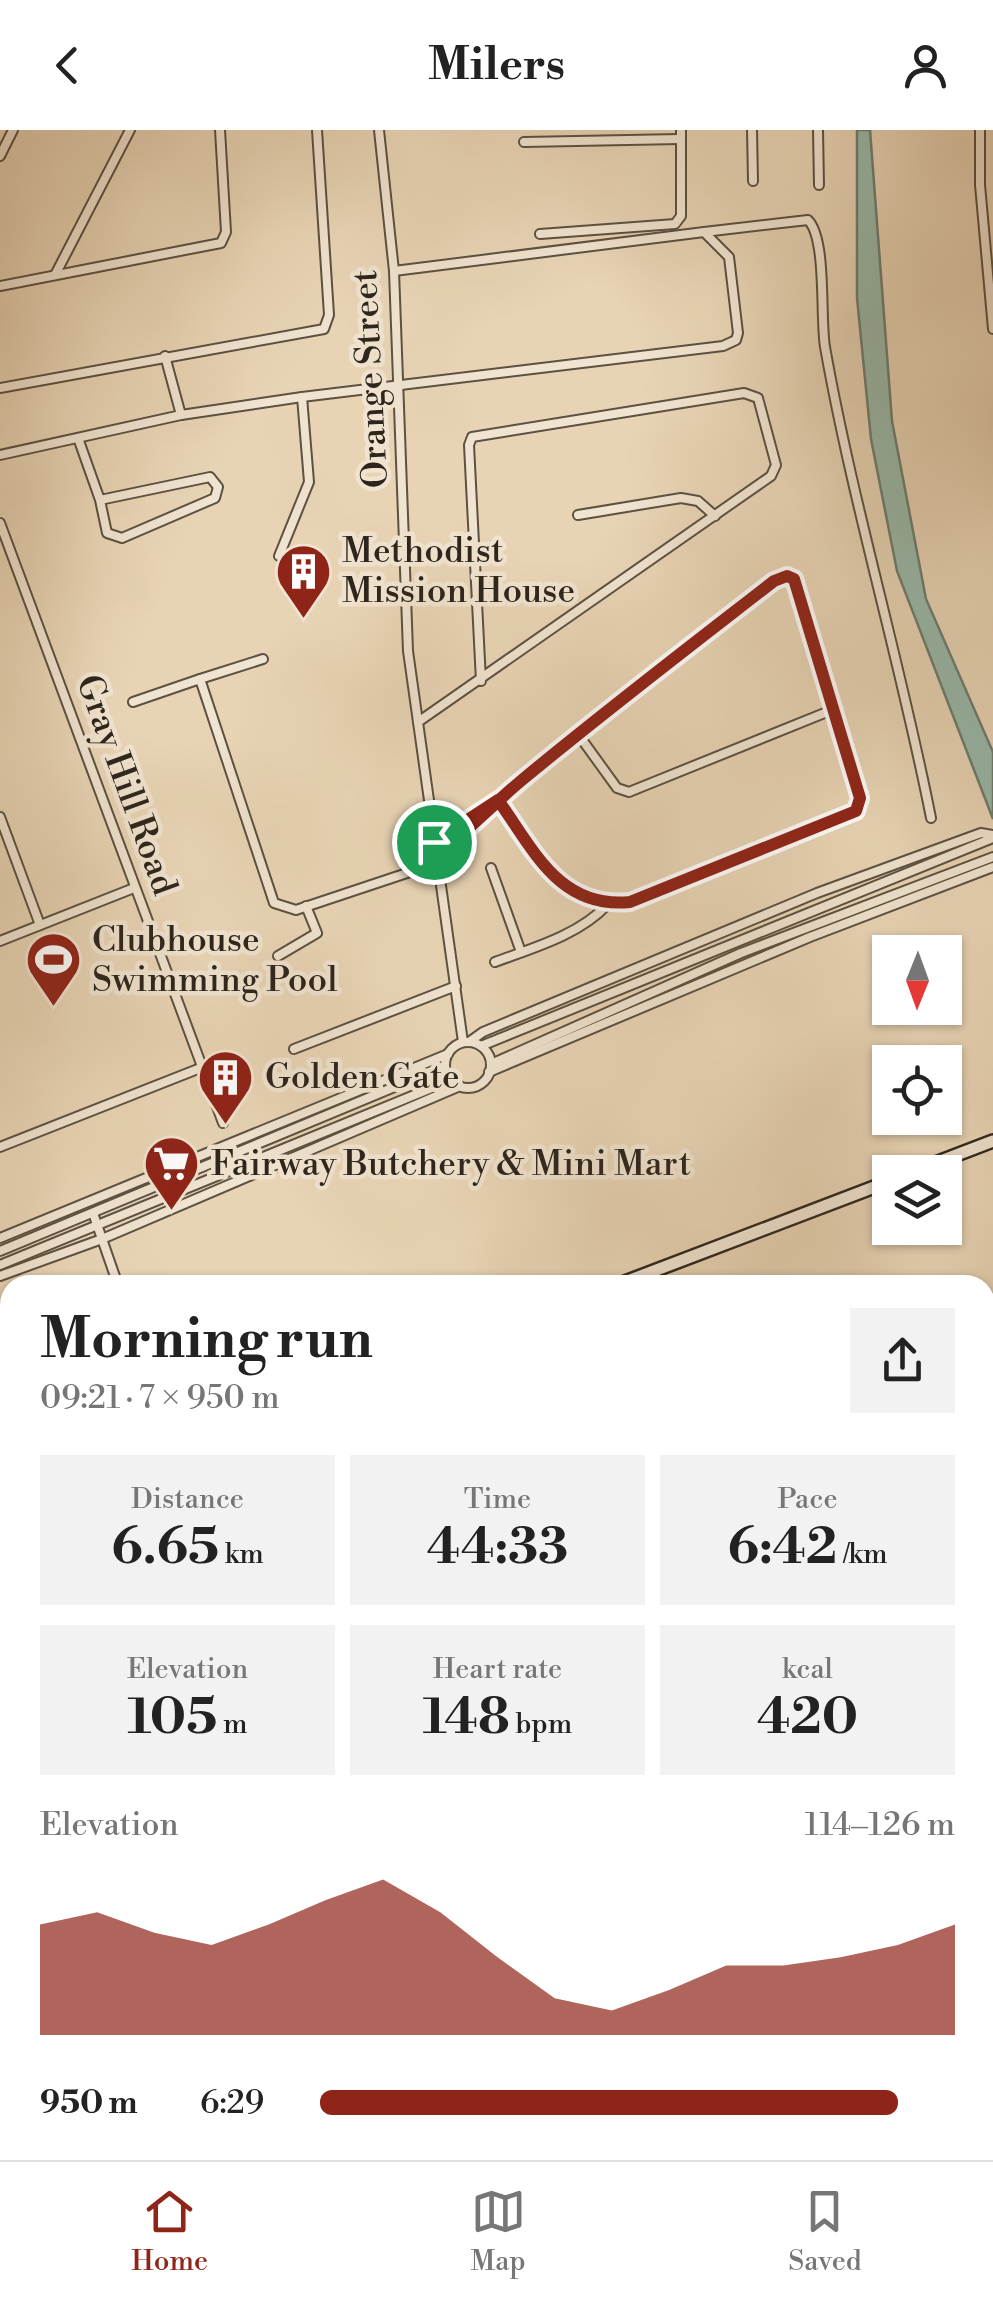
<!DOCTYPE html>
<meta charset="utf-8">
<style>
:root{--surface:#fff;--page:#f2f2f2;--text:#222;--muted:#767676;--line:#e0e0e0;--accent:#8f2418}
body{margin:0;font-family:"Libre Bodoni",serif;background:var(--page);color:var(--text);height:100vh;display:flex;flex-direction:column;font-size:38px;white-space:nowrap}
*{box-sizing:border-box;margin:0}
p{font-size:32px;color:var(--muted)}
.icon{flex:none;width:55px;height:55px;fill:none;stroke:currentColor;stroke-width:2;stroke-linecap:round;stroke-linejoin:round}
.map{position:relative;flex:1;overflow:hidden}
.panel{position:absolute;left:0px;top:1145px;width:995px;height:885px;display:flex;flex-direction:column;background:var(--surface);border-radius:30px 30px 0 0;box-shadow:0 2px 8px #0004}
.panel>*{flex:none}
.needle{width:65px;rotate:181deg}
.controls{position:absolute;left:872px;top:805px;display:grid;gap:20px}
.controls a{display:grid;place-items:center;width:90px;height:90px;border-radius:0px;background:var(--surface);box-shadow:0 2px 8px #0004;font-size:50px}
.pin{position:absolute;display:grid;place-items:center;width:85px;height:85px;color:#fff;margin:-42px;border:5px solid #fff;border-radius:50%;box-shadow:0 2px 10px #0007}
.round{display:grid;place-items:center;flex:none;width:105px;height:105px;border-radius:0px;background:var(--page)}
.overview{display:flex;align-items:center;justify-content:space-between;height:170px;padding:0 40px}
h1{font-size:55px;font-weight:700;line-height:75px}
.figures{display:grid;grid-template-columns:repeat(3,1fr);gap:15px;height:170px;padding:10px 40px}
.figures div{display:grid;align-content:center;border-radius:0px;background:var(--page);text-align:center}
.figures b{font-size:50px;font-weight:700}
.figures small{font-size:28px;font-weight:400}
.figures p{font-size:28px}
.chart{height:280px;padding:20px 40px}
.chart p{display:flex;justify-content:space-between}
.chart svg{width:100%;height:180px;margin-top:10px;fill:var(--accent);opacity:.7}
ul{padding:0 40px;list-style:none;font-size:32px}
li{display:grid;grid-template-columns:160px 120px 1fr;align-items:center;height:75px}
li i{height:25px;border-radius:12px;background:var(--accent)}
header{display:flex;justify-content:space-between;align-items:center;height:130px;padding:0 40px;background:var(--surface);font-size:45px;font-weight:700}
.tabs{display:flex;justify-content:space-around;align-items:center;height:140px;border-top:2px solid var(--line);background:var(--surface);font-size:28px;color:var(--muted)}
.tabs a{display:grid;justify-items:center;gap:5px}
.tabs .active{color:var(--accent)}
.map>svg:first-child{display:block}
.water{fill:#98b8a9;stroke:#6d7d71;stroke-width:2.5}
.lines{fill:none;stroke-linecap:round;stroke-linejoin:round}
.street-casing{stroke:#5c5142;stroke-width:12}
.secondary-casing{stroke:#2d251c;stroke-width:16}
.highway-casing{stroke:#2d251c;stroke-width:19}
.street{stroke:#f0e3cf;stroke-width:8}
.secondary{stroke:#f0e3cf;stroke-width:11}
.highway{stroke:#e4ba7a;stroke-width:14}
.route-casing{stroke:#fff;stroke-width:20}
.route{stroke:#8f2418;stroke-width:12}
.labels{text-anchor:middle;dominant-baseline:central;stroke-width:9;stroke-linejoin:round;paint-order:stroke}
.street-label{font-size:35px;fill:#2d251c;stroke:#f0e3cf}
.poi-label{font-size:35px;fill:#2d251c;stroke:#f0e3cf;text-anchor:start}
</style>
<header><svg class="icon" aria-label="back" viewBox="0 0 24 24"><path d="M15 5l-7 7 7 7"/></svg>Milers<svg class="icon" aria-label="person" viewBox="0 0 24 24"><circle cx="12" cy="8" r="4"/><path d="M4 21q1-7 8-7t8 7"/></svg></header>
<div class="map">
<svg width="993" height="2030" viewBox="0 0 993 2030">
<rect width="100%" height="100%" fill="#e8d4b5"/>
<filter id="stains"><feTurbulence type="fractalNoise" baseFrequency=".002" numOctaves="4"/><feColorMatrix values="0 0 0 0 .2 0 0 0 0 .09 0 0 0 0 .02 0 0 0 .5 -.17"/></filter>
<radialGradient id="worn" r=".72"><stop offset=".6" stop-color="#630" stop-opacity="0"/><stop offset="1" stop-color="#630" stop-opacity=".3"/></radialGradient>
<!-- water -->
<path class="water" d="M857 0H870L892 291 926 469 993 622V689L897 441 871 309 857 168Z"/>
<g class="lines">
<defs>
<g id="street">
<path d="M379 0 394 141 408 521 463 912"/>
<path d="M752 0 753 51"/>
<path d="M818 0 819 55"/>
<path d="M980 0V55L993 199"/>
<path d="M524 12 680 9"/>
<path d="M0 26 13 0"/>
<path d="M704 102 808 90C827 109 820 187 825 217 853 375 900 530 931 688"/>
<path d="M540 104 675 94 681 86V0"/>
<path d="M55 145 130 0"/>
<path d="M0 156 221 113 226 102 220 0"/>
<path d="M165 226 181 285"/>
<path d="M0 258 324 199 329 185 317 0"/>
<path d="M78 308 100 370 210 347 218 357 215 368 122 408 107 403 100 370"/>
<path d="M0 325 181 285 302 267 723 216 736 210 738 203 729 127 704 102 394 141"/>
<path d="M578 385 681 368 698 371 715 386"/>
<path d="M0 393 223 993"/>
<path d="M279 426 309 352 302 267"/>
<path d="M200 549 263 529"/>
<path d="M133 572 200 549 274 773 296 780 437 733"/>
<path d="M418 592 771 346 776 335 758 268 744 263 472 307 469 315 481 551"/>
<path d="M578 604 617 658 629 662 832 580"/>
<path d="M0 687 40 795"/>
<path d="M434 712 471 691"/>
<path d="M436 726C462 706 484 681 510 660 596 589 685 520 774 451L787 446 794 449 860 668 856 681 630 772C560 780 534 719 498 669"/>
<path d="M491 738 521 822"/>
<path d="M0 811 134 758"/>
<path d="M278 826 317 803 306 776"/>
<path d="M495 832C533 818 579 805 607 775"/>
<path d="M469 912 483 902 817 763 981 703 993 705"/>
<circle cx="468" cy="935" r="23"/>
<path d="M481 916 993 708"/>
<path d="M294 919 456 856"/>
<path d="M491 934 741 823 993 727"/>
<path d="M489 942 810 807 993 737"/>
<path d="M0 1017 203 937"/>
<path d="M93 1083 118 1155"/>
<path d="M0 1108 448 924"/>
<path d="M0 1121 445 936"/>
<path d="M0 1135 451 950"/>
<path d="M0 1146 102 1109 460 956"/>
<path d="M985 1650 993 1647"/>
<path d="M985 1666 993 1663"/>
<path d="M985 1729 993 1748"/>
<path d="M985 1815 993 1812"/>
<path d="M985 1923 993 1920"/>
<path d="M49 2020 60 2030"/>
<path d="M12 2030 43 2020"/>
<path d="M90 2030 117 2020"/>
<path d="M393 2030 422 2020"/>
<path d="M697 2030 723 2020"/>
<path d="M980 2030 993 2025"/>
</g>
<g id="secondary">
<path d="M912 1042 993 1011"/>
<path d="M617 1155 890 1051"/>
<path d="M0 1390 10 1387"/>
</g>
<g id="highway">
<path d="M985 1565 993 1562"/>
<path d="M985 1597 993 1594"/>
<path d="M0 1943 10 1939"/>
<path d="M0 1974 10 1970"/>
</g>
</defs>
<!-- street casing -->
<use href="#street" class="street-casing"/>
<!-- secondary casing -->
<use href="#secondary" class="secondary-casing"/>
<!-- highway casing -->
<use href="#highway" class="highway-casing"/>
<!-- street -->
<use href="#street" class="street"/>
<!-- secondary -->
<use href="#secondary" class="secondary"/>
<!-- highway -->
<use href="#highway" class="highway"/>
</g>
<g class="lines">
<defs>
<path id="route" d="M434 712 436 726C466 703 492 675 522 650 604 582 689 517 774 451L787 446 794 449 860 668 856 681 630 772C559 779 534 720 498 670L434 712"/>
</defs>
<!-- route casing -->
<use href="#route" class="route-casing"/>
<!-- route -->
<use href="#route" class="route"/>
</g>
<!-- icons -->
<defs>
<symbol id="building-pin" viewBox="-11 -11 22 30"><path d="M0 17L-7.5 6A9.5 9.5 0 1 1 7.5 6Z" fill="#8f2418" stroke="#f0e3cf"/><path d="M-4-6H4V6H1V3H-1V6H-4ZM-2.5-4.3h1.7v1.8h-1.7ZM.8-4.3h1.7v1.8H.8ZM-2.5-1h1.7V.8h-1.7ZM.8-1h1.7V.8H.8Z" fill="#fff"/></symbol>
<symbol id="stadium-pin" viewBox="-11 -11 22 30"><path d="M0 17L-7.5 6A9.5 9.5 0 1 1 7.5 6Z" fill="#8f2418" stroke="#f0e3cf"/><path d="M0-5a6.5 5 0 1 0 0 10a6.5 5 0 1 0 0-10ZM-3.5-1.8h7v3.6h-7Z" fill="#fff"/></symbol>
<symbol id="supermarket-pin" viewBox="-11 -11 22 30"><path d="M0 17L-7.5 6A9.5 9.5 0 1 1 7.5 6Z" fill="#8f2418" stroke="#f0e3cf"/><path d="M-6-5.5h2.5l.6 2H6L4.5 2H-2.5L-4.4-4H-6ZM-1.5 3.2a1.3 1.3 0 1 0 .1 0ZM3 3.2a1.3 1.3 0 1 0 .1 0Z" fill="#fff"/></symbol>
</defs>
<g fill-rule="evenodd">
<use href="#building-pin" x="272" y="410" width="63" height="86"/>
<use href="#stadium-pin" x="22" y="798" width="63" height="86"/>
<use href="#building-pin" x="194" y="916" width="63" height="86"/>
<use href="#supermarket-pin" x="140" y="1002" width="63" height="86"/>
</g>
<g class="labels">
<!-- street labels -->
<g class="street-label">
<text transform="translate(371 249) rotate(-93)">Orange Street</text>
<text transform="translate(126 655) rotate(70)">Gray Hill Road</text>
</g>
<!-- poi labels -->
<g class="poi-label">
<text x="342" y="421">Methodist<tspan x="342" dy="40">Mission House</tspan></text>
<text x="92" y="810">Clubhouse<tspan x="92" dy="40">Swimming Pool</tspan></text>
<text x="265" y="947">Golden Gate</text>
<text x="211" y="1034">Fairway Butchery &amp; Mini Mart</text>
</g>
</g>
<rect width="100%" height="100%" filter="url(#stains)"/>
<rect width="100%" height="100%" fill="url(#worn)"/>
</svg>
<div class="controls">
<a><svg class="needle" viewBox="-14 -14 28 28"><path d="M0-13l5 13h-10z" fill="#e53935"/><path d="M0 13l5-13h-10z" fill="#767676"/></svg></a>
<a><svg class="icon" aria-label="locate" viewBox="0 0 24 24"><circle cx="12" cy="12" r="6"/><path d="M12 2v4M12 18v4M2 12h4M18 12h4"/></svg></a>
<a><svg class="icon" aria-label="layers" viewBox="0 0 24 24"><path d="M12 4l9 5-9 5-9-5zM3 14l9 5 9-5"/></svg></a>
</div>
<div class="pin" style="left:434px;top:712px;background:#1e9e55"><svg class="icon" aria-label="arrive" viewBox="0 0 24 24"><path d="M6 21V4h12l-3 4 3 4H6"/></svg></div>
<section class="panel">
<div class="overview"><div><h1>Morning run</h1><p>09:21 · 7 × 950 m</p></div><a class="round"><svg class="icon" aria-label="share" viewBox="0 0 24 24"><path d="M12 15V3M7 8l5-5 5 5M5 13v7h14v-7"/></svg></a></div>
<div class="figures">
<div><p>Distance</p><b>6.65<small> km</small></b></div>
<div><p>Time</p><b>44:33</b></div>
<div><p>Pace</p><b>6:42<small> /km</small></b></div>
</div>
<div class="figures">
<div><p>Elevation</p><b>105<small> m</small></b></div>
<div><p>Heart rate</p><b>148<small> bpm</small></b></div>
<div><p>kcal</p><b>420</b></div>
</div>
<div class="chart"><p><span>Elevation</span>114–126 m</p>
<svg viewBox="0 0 160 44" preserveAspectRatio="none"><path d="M0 44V17L10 14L20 19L30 22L40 17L50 11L60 6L70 14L80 25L90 35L100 38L110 33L120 27L130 27L140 25L150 22L160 17V44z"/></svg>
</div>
<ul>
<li><b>950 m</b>6:29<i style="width:91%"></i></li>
</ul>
</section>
</div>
<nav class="tabs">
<a class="active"><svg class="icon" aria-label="home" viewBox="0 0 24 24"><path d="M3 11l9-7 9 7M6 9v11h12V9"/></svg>Home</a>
<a><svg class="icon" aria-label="map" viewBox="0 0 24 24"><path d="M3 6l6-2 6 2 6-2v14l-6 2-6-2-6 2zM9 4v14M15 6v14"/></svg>Map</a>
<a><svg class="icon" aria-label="saved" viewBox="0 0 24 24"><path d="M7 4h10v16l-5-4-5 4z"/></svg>Saved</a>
</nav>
